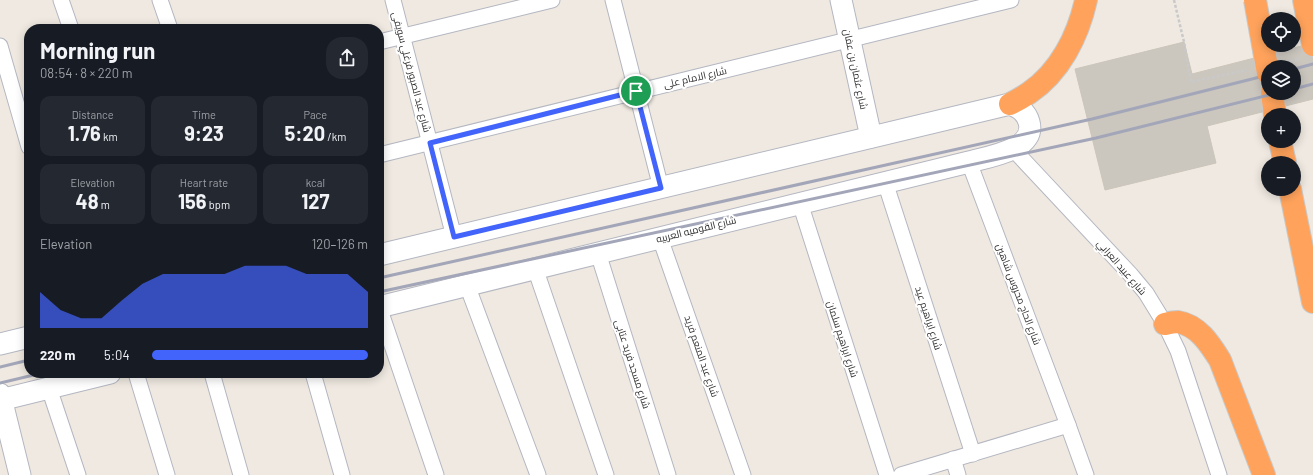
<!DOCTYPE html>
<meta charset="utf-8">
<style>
:root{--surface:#171b24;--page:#242831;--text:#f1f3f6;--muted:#9ea1a6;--accent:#4264fb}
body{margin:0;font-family:Barlow,Cairo,sans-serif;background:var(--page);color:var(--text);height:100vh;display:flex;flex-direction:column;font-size:15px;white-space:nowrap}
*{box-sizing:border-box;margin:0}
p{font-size:13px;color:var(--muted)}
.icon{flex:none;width:22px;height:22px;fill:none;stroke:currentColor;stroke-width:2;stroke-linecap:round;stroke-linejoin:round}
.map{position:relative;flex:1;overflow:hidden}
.panel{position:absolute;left:24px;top:24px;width:360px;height:354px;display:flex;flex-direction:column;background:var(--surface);border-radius:16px;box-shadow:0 2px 10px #0003}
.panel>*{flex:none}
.tools{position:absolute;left:1261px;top:12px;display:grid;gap:8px}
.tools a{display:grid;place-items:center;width:40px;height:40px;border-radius:50%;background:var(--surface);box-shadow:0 2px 10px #0003;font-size:20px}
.pin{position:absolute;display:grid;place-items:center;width:34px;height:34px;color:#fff;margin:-17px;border:2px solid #fff;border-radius:50%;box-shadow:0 1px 4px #0007}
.round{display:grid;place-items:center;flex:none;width:42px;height:42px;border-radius:16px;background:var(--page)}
.headline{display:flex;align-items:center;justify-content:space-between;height:68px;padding:0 16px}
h1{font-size:22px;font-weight:700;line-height:30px}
.metrics{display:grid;grid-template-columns:repeat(3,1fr);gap:6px;height:68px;padding:4px 16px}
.metrics div{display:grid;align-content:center;border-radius:10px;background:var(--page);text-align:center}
.metrics b{font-size:20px;font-weight:700}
.metrics small{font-size:11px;font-weight:400}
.metrics p{font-size:11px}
.chart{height:112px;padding:8px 16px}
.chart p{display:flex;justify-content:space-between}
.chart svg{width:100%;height:72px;margin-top:4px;fill:var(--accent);opacity:.7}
ul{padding:0 16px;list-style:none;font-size:13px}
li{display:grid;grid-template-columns:64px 48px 1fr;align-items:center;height:30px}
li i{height:10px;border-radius:5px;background:var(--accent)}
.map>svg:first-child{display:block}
.building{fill:#cbc7bf;stroke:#cbc5ba;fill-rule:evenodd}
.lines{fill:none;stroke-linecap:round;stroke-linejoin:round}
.street-casing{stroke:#b4b7c1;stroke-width:17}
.secondary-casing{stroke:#b4b7c1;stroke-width:23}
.highway-casing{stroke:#c9c9c9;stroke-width:24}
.path{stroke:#c9c9c9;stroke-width:2.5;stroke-dasharray:3 2;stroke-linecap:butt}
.street{stroke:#fff;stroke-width:15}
.secondary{stroke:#fff;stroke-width:21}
.highway{stroke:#ffa35c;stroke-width:22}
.rail{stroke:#a3a6b8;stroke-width:3}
.highway-bridge-casing{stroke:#c9c9c9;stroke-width:24;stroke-linecap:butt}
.highway-bridge{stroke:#ffa35c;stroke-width:22}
.route-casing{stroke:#fff;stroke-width:8}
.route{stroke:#4264fb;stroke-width:5}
.labels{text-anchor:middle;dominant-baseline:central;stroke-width:4;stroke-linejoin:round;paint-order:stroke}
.street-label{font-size:10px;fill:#2e2e2e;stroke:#fff}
</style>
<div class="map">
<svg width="1313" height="475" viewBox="0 0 1313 475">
<rect width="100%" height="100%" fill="#efe9e1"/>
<!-- building -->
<path class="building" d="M1184 42 1192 74 1313 43V99L1207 126 1216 163 1105 190 1075 69ZM1268 67H1294V93H1268Z"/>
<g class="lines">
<defs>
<g id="street">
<path d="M61 0 71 29"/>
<path d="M160 0 170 29"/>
<path d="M393 0 454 237"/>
<path d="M613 0 661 188"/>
<path d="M379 42 552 0"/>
<path d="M0 46 29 147"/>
<path d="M1013 149 1131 275 1146 293 1165 324 1178 351 1219 475"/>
<path d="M379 155 1011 0"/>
<path d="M969 162 1068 425 1086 475"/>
<path d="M885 182 973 454"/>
<path d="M800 203 887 475"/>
<path d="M660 238 743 475"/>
<path d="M598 253 668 475"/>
<path d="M535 268 606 475"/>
<path d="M467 285 538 475"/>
<path d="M379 307 436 475"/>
<path d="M136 373 167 475"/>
<path d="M212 373 241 475"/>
<path d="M313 373 342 475"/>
<path d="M49 388 78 475"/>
<path d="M953 459 958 475"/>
<path d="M901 475 1068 425"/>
</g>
<g id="secondary">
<path d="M841 0 871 137"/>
<path d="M379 255 1010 104C1020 108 1026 112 1029 122 1037 150 987 157 969 162L379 307"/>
<path d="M0 344 29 337"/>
<path d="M0 394 20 475"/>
<path d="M0 400 110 373"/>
</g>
<g id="highway">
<path d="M1304 0 1313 45"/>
<path d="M1272 93 1275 115"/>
<path d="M1010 104C1016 101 1023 97 1029 93 1060 72 1078 36 1086 0"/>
<path d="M1280 141 1285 163"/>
<path d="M1290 189 1313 302"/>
<path d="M1165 324C1169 323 1174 322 1178 322 1198 325 1210 344 1220 360L1264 475"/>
</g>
</defs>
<!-- street casing -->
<use href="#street" class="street-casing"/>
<!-- secondary casing -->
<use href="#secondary" class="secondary-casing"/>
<!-- highway casing -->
<use href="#highway" class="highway-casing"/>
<!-- path -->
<g class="path">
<path d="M1174 0 1184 42 1191 82 1247 70"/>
<path d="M1285 62 1298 59"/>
</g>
<!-- street -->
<use href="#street" class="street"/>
<!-- secondary -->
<use href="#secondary" class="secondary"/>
<!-- highway -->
<use href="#highway" class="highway"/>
<!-- rail -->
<g class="rail">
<path d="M1294 69 1313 64"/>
<path d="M1294 89 1313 84"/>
<path d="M379 278 1092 119 1268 75"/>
<path d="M379 292 1096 138 1277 93"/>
<path d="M0 367 29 360"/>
<path d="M0 383 42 373"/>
</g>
<defs>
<path id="highway-bridge" d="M1255 0 1268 73"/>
</defs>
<!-- highway-bridge casing -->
<use href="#highway-bridge" class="highway-bridge-casing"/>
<!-- highway-bridge -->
<use href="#highway-bridge" class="highway-bridge"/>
</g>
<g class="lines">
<defs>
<path id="route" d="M636 91 661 188 454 237 430 143Z"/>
</defs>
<!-- route casing -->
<use href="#route" class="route-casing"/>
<!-- route -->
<use href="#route" class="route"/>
</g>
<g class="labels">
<!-- street labels -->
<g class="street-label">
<text transform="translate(856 69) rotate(78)">شارع عثمان بن عفان</text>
<text transform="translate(412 72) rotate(75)">شارع عبد الصبور فرغلي سويفى</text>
<text transform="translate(695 77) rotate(-13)">شارع الامام على</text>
<text transform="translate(696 229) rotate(-14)">شارع القوميه العربيه</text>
<text transform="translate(1122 267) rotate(49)">شارع عبيد العرابي</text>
<text transform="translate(1019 294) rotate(69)">شارع الحاج محروس شاهين</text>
<text transform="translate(929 318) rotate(72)">شارع ابراهيم عيد</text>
<text transform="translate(843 339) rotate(72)">شارع ابراهيم سلمان</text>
<text transform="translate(702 356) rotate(71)">شارع عبد المنعم فريد</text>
<text transform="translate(633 364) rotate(72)">شارع مسجد فريد عتابى</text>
</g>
</g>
</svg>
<div class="tools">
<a><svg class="icon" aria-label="locate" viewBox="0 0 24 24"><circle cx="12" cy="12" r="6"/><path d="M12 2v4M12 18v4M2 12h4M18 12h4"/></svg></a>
<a><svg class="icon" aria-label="layers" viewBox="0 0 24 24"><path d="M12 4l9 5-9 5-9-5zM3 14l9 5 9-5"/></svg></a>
<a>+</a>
<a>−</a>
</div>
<div class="pin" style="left:636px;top:91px;background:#1e9e55"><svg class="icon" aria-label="arrive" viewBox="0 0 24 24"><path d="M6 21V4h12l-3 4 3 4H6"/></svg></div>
<section class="panel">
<div class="headline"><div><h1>Morning run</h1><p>08:54 · 8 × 220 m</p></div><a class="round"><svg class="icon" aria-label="share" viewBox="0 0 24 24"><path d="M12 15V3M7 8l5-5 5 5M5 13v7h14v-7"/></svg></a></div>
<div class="metrics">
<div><p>Distance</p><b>1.76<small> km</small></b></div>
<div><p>Time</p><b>9:23</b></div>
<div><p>Pace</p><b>5:20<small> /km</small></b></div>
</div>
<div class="metrics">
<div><p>Elevation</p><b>48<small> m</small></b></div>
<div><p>Heart rate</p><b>156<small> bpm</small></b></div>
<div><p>kcal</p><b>127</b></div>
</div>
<div class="chart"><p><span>Elevation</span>120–126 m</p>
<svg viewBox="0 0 160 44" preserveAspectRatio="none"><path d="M0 44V22L10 33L20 38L30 38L40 27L50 17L60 11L70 11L80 11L90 11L100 6L110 6L120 6L130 11L140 11L150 11L160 22V44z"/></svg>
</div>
<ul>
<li><b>220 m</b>5:04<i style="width:100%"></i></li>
</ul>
</section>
</div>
